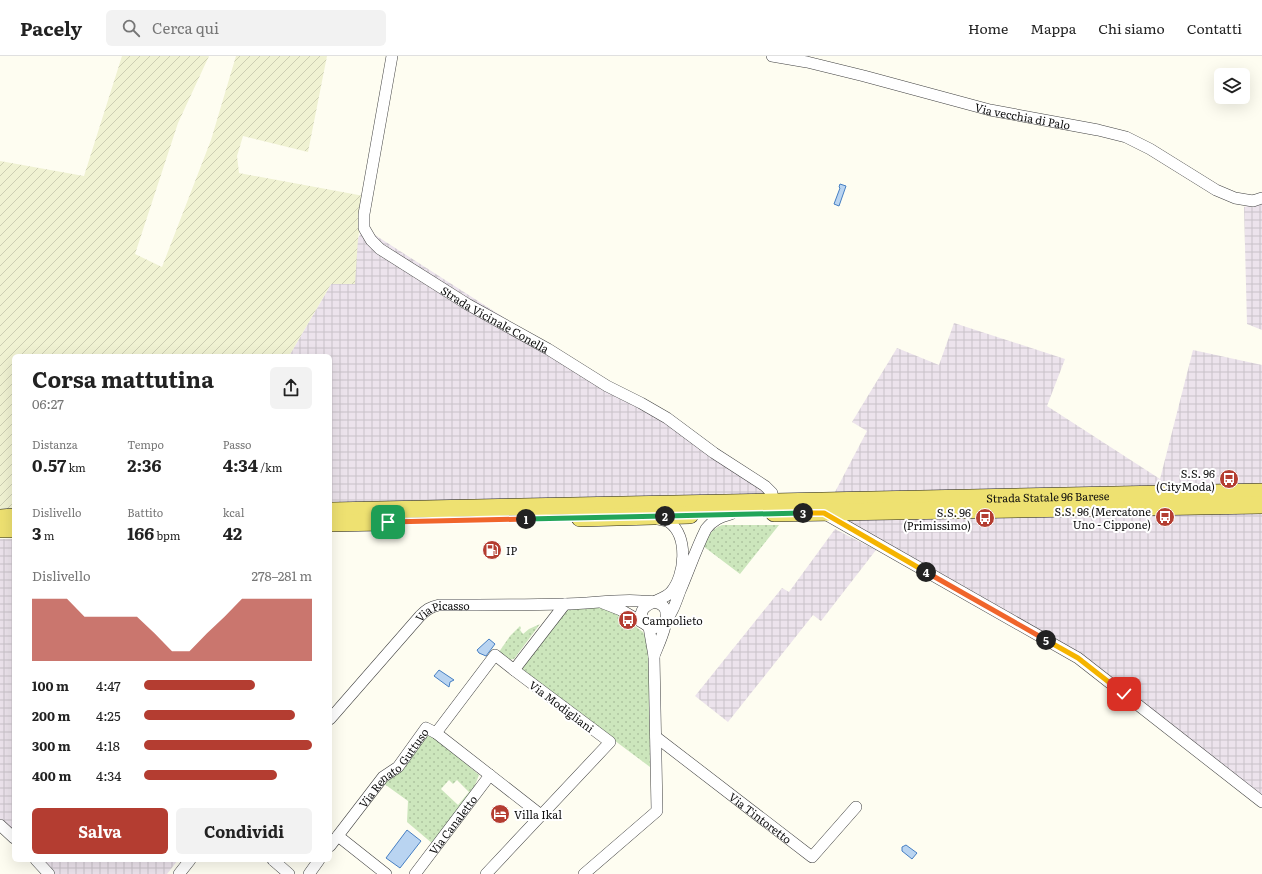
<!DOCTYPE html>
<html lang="it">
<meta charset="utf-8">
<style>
:root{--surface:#fff;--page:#f2f2f2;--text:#222;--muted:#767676;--line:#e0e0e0;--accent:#b43d31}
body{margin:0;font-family:Literata,serif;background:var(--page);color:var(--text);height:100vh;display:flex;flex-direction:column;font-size:15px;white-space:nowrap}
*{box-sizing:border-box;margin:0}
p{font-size:13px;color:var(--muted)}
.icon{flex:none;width:22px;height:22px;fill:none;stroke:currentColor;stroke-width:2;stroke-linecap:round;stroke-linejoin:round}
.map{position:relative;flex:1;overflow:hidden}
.panel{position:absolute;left:12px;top:298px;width:320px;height:508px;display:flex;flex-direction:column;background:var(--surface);border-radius:6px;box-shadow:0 4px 16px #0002}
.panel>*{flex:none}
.controls{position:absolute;left:1214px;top:12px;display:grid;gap:8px}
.controls a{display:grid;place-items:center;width:36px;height:36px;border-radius:6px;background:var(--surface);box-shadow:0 4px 16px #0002;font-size:20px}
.pin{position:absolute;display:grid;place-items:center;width:34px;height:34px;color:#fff;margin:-17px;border-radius:8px;box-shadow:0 2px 6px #0006}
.km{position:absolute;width:20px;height:20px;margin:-10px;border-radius:50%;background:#222;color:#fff;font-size:11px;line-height:20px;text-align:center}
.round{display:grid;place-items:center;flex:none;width:42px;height:42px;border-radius:6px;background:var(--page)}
.head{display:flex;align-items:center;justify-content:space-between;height:68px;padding:0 20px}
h1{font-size:22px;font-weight:700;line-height:30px}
.metrics{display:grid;grid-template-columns:repeat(3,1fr);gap:6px;height:68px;padding:4px 20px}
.metrics div{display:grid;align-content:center}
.metrics b{font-size:17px;font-weight:700}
.metrics small{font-size:11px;font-weight:400}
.metrics p{font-size:11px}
.chart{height:112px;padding:8px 20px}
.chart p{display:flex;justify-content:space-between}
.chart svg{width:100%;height:72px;margin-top:4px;fill:var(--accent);opacity:.7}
.button{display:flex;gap:8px;margin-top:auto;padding:8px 20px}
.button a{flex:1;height:46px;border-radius:6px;background:var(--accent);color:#fff;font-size:16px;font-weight:700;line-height:46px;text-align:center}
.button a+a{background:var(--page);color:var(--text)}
ul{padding:0 20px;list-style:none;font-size:13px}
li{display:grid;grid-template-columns:64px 48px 1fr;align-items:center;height:30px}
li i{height:10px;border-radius:5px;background:var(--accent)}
header{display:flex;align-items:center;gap:24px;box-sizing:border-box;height:56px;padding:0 20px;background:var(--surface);border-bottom:1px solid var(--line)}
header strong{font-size:19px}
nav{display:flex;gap:22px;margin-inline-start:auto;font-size:14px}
.search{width:280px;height:36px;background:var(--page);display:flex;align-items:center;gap:10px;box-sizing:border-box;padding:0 14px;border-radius:6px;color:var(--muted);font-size:15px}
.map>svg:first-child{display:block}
.industrial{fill:url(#industrial-grid)}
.farmland{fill:url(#farmland-furrows)}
.grass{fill:url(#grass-dots);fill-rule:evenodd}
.water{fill:#b9d4f1;stroke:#467fc3}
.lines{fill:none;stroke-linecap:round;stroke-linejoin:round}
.minor-casing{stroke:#414141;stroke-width:12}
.primary-casing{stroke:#1f1f1f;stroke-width:18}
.minor{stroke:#fff;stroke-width:11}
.primary{stroke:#eee171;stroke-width:17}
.split-1-casing{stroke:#fff;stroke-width:8}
.split-2-casing{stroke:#fff;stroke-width:8}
.split-3-casing{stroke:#fff;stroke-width:8}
.split-4-casing{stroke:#fff;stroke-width:8}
.split-5-casing{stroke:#fff;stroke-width:8}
.split-6-casing{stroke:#fff;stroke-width:8}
.split-1{stroke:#f0652b;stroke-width:5}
.split-2{stroke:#22a559;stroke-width:5}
.split-3{stroke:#22a559;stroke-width:5}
.split-4{stroke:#f5b400;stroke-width:5}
.split-5{stroke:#f0652b;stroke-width:5}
.split-6{stroke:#f5b400;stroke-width:5}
.labels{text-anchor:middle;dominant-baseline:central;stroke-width:4;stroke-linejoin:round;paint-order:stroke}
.street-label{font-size:11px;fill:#0e0e0e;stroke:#fff}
.poi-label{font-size:11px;fill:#0e0e0e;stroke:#fff;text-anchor:end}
</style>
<header>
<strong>Pacely</strong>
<div class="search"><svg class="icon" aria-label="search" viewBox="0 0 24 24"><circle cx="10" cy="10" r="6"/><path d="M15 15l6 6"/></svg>Cerca qui</div>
<nav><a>Home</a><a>Mappa</a><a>Chi siamo</a><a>Contatti</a></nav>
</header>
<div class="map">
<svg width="1262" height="818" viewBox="0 0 1262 818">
<defs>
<pattern id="industrial-grid" width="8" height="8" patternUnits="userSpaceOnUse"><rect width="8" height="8" fill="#ece3ec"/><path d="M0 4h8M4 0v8" fill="none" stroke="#c9c2c9"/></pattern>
<pattern id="farmland-furrows" width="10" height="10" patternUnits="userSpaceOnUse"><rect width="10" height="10" fill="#f0f2d2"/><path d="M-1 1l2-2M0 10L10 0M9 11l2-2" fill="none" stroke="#cdceb3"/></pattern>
<pattern id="grass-dots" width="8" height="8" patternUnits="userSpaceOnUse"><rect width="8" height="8" fill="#cce6bc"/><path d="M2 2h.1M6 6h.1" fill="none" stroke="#aec4a0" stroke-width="1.8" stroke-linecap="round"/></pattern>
</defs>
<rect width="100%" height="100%" fill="#fefdf1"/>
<!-- industrial -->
<g class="industrial">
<path d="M1262 145V274L1247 268 1244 151Z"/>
<path d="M364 172 783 440 330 447V300H289Z"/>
<path d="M954 267 1065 303 1047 350 1160 423 1193 294 1262 309V746L1078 602 824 457 867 375 852 366 897 292 939 309Z"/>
<path d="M835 473 876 494 821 565 813 559 728 666 695 640 782 532 789 536Z"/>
<path d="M0 483H14V780L0 767Z"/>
<path d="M40 804H178L167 818H54Z"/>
</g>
<!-- farmland -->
<path class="farmland" d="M122 0H209L178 67 135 198 162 211 211 84 236 0H327L308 96 243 80 237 100 239 117 364 140 358 183 355 228H331L289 300H14V456H0V105L84 120Z"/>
<!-- grass -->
<g class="grass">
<path d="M722 469H779L740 518 703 490C708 481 711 473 722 469Z"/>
<path d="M565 551H601L612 553 643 576 649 587 650 711 519 613Z"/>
<path d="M540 568 514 603 508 604 499 596 510 580 520 570 521 572 520 574 523 578 529 573Z"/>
<path d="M427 680 435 681 479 719 473 734 433 788 407 766 408 745 383 727 425 681ZM449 724 453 728 457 724 469 736 458 749 441 733Z"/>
</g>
<!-- water -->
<g class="water">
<path d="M840 128 846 130 839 150 834 148 840 132 839 131Z"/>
<path d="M489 583 495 588 486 600 479 597 477 594Z"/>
<path d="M439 614 454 624 450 626 449 631 434 620Z"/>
<path d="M407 774 421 785 400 812 386 802Z"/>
<path d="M906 789 917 797 912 803 902 795V791Z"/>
</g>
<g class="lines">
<defs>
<g id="minor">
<path id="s1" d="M392 0 364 158V172L371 184 380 193 467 248 548 293 607 330 641 347 667 362 714 397 765 430 772 437 773 446"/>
<path id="s2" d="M772 0 807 6 864 20 990 54 1098 74 1126 81 1150 93 1216 134 1235 142 1253 145 1262 142"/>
<path d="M825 458 1078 602 1262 746"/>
<path d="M658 463C661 464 666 464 669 466 689 480 685 520 671 536 663 546 634 547 643 565 647 572 658 574 663 568 672 559 676 546 680 535 689 514 696 493 706 473 713 464 720 461 731 458"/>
<path d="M603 547 621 554 645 568"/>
<path id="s3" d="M330 663 420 560C426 554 430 551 439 549 481 549 523 549 565 548 590 548 615 543 641 545 648 545 659 545 664 551 672 562 658 589 654 600"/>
<path d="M436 677 541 759"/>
<path id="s4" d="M656 681 812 801 856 751"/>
<path d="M0 769 14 782"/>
<path d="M338 780 386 818"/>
<path id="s5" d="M330 790 383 721 398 711 426 672 436 677 495 599 514 614 565 548"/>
<path d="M36 804 49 818"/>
<path d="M273 804 289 818"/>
<path d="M179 818 190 804"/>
<path d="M309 818 319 804"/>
<path id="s6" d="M415 818 490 719"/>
<path d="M486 818 610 686 514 614"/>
<path d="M584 818 657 755 654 600 649 571"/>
</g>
<g id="primary">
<path id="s7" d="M330 455 1262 436"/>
<path d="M774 457 1262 449"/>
<path d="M0 462 14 461"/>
<path d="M580 462 690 459"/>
<path d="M330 467 384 466"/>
<path d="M0 473H14"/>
</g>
</defs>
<!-- minor casing -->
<use href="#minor" class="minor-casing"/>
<!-- primary casing -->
<use href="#primary" class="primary-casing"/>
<!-- minor -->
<use href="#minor" class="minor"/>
<!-- primary -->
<use href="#primary" class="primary"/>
</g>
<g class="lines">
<defs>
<path id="split-1" d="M388 466 526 463"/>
<path id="split-2" d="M526 463 665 460"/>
<path id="split-3" d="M665 460 803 457"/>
<path id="split-4" d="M803 457H824L926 516"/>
<path id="split-5" d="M926 516 1046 584"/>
<path id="split-6" d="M1046 584 1078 602 1124 638"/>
</defs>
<!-- split-1 casing -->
<use href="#split-1" class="split-1-casing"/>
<!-- split-2 casing -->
<use href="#split-2" class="split-2-casing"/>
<!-- split-3 casing -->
<use href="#split-3" class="split-3-casing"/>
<!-- split-4 casing -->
<use href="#split-4" class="split-4-casing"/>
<!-- split-5 casing -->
<use href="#split-5" class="split-5-casing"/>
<!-- split-6 casing -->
<use href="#split-6" class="split-6-casing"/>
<!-- split-1 -->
<use href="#split-1" class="split-1"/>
<!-- split-2 -->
<use href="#split-2" class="split-2"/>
<!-- split-3 -->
<use href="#split-3" class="split-3"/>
<!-- split-4 -->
<use href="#split-4" class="split-4"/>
<!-- split-5 -->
<use href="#split-5" class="split-5"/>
<!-- split-6 -->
<use href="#split-6" class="split-6"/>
</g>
<!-- icons -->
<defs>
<symbol id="bus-disc" viewBox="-11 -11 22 22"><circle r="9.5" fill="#b43d31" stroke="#fff"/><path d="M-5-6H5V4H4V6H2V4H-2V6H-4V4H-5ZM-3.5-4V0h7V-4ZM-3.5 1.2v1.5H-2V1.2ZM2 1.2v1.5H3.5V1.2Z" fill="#fff"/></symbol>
<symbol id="fuel-disc" viewBox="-11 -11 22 22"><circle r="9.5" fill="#b43d31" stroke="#fff"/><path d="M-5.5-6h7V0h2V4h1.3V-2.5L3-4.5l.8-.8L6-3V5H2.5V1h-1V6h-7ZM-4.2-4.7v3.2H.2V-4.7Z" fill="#fff"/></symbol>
<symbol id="hotel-disc" viewBox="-11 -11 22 22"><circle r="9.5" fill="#b43d31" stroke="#fff"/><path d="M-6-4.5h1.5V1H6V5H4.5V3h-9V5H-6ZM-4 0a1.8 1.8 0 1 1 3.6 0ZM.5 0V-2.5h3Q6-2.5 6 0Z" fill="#fff"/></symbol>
</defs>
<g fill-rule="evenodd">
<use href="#bus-disc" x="1218" y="412" width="22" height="22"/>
<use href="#bus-disc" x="1154" y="450" width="22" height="22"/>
<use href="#bus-disc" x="974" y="451" width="22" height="22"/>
<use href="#fuel-disc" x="481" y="483" width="22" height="22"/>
<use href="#bus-disc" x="617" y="553" width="22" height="22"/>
<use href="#hotel-disc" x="489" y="747" width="22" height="22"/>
</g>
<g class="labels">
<!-- street labels -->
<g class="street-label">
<text stroke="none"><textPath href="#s2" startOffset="258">Via vecchia di Palo</textPath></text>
<text stroke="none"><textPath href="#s1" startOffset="336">Strada Vicinale Conella</textPath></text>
<text stroke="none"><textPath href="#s7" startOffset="718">Strada Statale 96 Barese</textPath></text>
<text stroke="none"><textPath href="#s3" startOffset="161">Via Picasso</textPath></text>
<text transform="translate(562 650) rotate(37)">Via Modigliani</text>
<text stroke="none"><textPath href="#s5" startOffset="101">Via Renato Guttuso</textPath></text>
<text stroke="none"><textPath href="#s4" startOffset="132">Via Tintoretto</textPath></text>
<text stroke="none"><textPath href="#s6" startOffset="62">Via Canaletto</textPath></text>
</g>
<!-- poi labels -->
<g class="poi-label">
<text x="1215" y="417">S.S. 96<tspan x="1215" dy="13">(CityModa)</tspan></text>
<text x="1151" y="455">S.S. 96 (Mercatone<tspan x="1151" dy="13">Uno - Cippone)</tspan></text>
<text x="971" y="456">S.S. 96<tspan x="971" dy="13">(Primissimo)</tspan></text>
<text x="506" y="494" text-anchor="start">IP</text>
<text x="642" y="564" text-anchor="start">Campolieto</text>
<text x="514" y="758" text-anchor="start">Villa Ikal</text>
</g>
</g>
</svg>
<div class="controls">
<a><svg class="icon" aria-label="layers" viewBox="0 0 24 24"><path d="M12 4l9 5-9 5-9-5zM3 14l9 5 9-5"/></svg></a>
</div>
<div class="pin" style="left:388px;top:466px;background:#1e9e55"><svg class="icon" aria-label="arrive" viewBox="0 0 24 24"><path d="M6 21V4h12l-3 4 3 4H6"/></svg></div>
<div class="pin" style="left:1124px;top:638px;background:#d93025"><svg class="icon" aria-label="check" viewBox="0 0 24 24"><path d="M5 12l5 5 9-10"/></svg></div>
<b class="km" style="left:526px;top:463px">1</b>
<b class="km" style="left:665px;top:460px">2</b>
<b class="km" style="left:803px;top:457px">3</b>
<b class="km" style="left:926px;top:516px">4</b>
<b class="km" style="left:1046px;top:584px">5</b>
<section class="panel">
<div class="head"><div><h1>Corsa mattutina</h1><p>06:27</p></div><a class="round"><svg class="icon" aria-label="share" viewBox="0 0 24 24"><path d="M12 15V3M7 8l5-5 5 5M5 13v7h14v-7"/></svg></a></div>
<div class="metrics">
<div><p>Distanza</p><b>0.57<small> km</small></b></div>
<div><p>Tempo</p><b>2:36</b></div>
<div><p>Passo</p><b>4:34<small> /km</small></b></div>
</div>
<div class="metrics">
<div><p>Dislivello</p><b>3<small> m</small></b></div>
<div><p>Battito</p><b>166<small> bpm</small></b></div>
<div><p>kcal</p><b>42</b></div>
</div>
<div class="chart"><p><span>Dislivello</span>278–281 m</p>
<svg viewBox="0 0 160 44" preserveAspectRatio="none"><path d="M0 44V6L10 6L20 6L30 17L40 17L50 17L60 17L70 27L80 38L90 38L100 27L110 17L120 6L130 6L140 6L150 6L160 6V44z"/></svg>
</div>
<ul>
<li><b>100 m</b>4:47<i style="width:66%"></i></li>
<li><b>200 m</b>4:25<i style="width:90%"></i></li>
<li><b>300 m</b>4:18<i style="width:100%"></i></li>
<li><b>400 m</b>4:34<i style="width:79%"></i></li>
</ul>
<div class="button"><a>Salva</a><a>Condividi</a></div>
</section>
</div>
